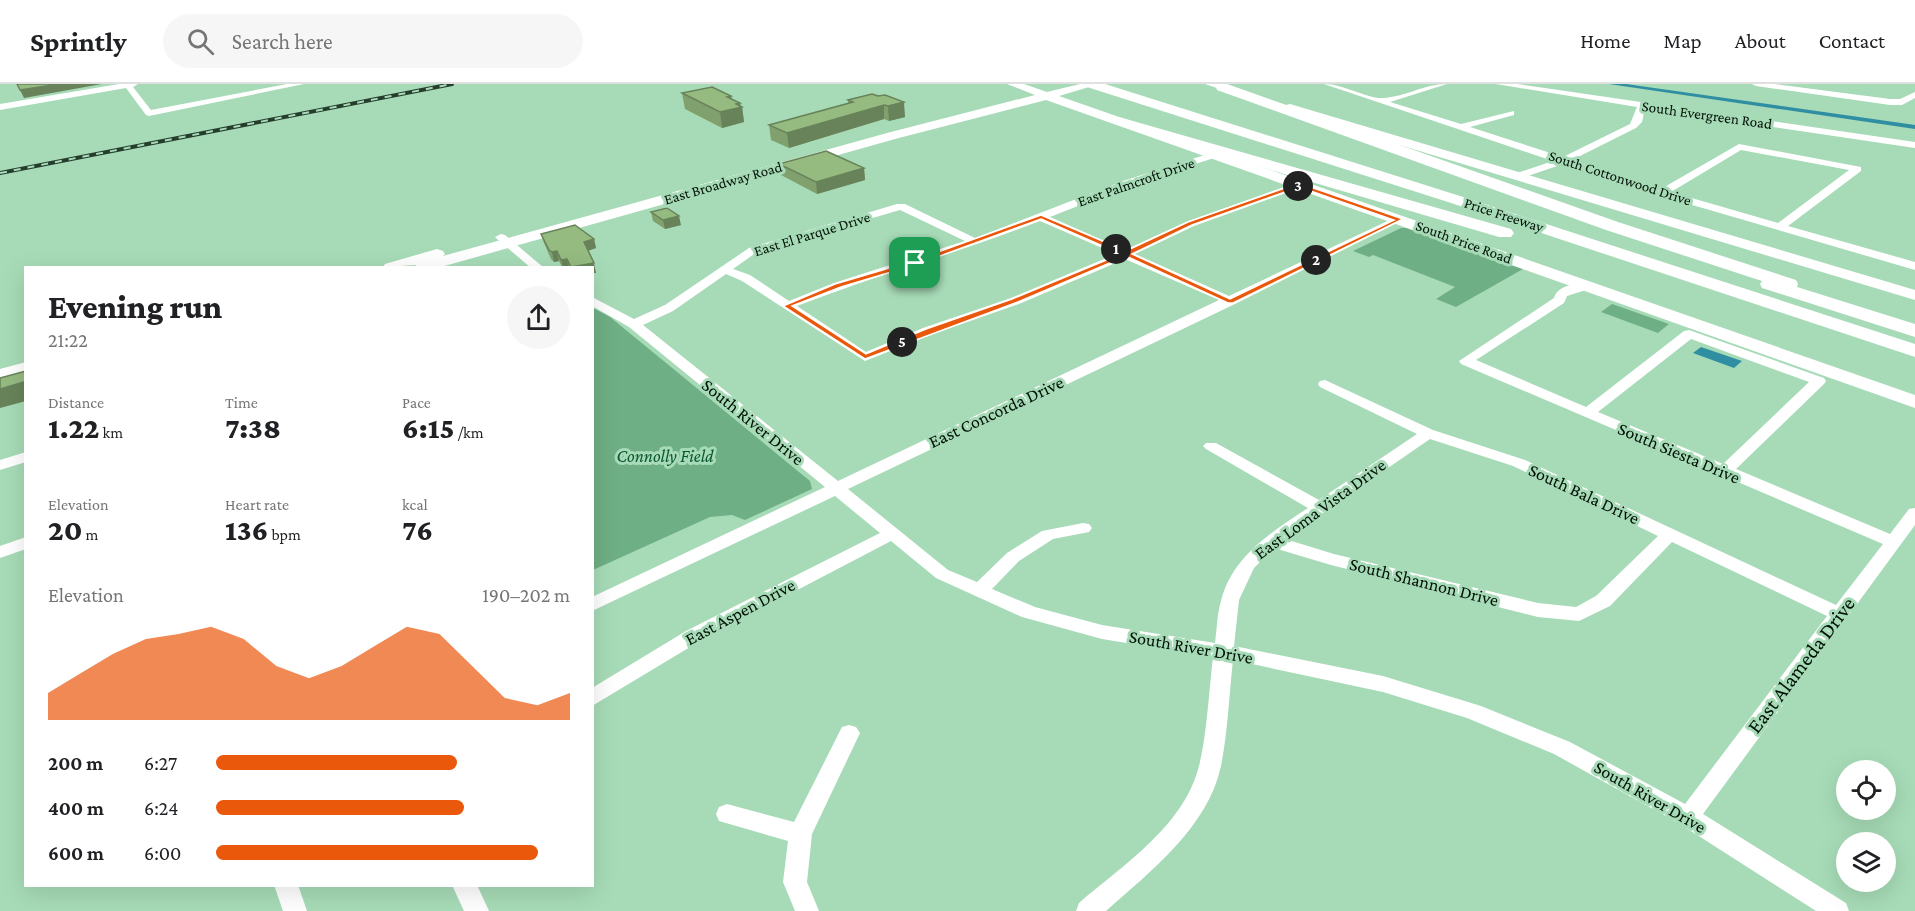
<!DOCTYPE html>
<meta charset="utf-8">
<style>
:root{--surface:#fff;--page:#f6f6f6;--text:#202124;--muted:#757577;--line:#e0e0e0;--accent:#ea580c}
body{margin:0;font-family:"Crimson Pro",serif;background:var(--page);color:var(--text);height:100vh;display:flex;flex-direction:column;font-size:22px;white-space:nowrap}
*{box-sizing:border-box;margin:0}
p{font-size:20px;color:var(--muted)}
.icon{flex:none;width:33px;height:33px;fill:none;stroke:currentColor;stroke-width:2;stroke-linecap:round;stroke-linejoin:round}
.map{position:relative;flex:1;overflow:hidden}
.drawer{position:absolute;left:24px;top:182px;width:570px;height:621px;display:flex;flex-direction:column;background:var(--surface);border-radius:0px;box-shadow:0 6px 24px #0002}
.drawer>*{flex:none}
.fabs{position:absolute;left:1836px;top:676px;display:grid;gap:12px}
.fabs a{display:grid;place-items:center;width:60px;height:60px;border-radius:50%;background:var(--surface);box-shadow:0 6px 24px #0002;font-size:30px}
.pin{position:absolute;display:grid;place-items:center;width:51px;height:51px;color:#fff;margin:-26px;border-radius:12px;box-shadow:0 3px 9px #0006}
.km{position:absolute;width:30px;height:30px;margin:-15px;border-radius:50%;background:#222;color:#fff;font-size:16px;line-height:30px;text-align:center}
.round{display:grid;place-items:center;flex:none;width:63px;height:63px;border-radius:32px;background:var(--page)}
.summary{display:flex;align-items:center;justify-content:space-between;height:102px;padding:0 24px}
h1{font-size:33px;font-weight:800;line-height:45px}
.figures{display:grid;grid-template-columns:repeat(3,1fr);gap:9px;height:102px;padding:6px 24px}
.figures div{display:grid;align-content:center}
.figures b{font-size:30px;font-weight:800}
.figures small{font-size:16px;font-weight:400}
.figures p{font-size:16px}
.chart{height:168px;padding:12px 24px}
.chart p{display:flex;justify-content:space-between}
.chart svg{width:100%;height:108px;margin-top:6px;fill:var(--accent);opacity:.7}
ul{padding:0 24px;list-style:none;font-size:20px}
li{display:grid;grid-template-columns:96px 72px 1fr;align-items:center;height:45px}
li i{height:15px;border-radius:8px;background:var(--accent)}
header{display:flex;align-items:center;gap:36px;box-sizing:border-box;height:84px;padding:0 30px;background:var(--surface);border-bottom:2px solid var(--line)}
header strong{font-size:28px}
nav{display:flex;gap:33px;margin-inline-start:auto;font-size:21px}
.search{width:420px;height:54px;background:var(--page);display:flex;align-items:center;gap:15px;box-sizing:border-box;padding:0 21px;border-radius:33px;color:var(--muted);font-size:22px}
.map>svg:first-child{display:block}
.green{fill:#6faf85}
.water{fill:#2f8ea2}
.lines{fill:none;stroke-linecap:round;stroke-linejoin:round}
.canal{fill:#2f8ea2;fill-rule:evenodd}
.minor{fill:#fff;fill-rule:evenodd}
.major{fill:#fff;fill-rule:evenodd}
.highway{fill:#fff;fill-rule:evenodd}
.rail-casing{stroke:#253d2c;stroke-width:4}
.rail{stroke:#a7dbb7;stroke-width:2;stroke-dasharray:7;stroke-linecap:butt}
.wall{fill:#80a16e}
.shaded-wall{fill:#68835a}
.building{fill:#95bb80;stroke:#68835a;stroke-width:1.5}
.route{fill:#ea580c;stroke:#fff;stroke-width:1.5;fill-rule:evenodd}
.labels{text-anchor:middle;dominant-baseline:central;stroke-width:6;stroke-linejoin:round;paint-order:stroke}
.far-street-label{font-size:15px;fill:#001005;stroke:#a7dbb7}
.street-label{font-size:18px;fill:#001005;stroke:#a7dbb7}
.park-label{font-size:18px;font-style:italic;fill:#075730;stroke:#a7dbb7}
.near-street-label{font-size:21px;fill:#001005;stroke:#a7dbb7}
</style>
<header>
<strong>Sprintly</strong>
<div class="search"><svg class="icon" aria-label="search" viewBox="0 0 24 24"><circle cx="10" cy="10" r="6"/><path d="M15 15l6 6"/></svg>Search here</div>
<nav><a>Home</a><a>Map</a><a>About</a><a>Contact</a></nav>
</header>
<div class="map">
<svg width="1915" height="827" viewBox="0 0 1915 827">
<rect width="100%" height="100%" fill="#a7dbb7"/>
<!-- green -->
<g class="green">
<path d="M1401 144H1406L1523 185 1456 223 1436 215 1455 203 1373 171 1369 173 1353 167Z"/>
<path d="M1612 220 1669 240 1658 249 1601 228Z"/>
<path d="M593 224 610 233 810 397 812 405 745 436 732 431 710 433 593 486Z"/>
</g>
<!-- water -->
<path class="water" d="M1701 263 1742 277 1734 284 1693 269Z"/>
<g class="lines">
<!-- canal -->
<path class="canal" d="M1609 0H1626L1915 41V45Z"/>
<!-- minor -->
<g class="minor">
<path d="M119 0H138L133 3 151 26 287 0H304L149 32 146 31 126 4 0 26V20Z"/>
<path d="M1324 0C1344 0 1367 15 1383 14 1405 13 1424 0 1447 0L1390 18 1461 40 1514 27V31L1470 43 1563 73 1630 40 1637 23 1496 0H1517L1915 58V64L1645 24 1642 38 1636 44 1572 76 1661 105 1739 60 1861 83V87L1788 142 1915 178V186L1658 111 1563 80 1522 94H1514V90L1553 77ZM1741 66 1849 86 1778 139 1671 108Z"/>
<path d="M1752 0H1775L1890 15H1900L1915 8V14L1902 21H1890L1756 2Z"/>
<path d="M1214 68 1219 71 1217 73 1131 101 1050 133 1125 166 1186 138 1295 99H1303V103L1194 142 1135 170 1229 212 1396 133 1400 132 1405 135 1235 220 848 405 948 486 977 498 1007 469 1042 447 1083 439 1089 440 1092 444 1089 448 1053 455 1019 477 992 505 1035 523 1102 541 1215 559C1217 545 1217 530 1221 517 1232 472 1272 448 1308 424L1206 365 1203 362 1206 359H1216L1319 416 1417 350 1320 303 1318 300 1320 297 1325 296 1433 346 1525 376 1836 521 1883 460 1461 280 1459 277 1554 214C1558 201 1573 201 1585 198L1591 202 1589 205 1567 212 1564 219 1476 276 1586 323 1684 247 1689 246 1824 294 1826 297 1824 300 1736 385 1890 450 1909 425 1915 424V441L1703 730 1846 819 1849 827H1816L1680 740 1554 670 1467 634 1383 608 1233 576C1229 611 1228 647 1221 682 1208 743 1150 788 1106 827H1076L1079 819C1123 781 1184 742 1199 682 1207 651 1209 606 1213 573L1102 555 1022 533 936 494 891 457 700 557 592 622V604L686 547 880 449 835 412 592 527V513L825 403 629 243 592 222V213L634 235 665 221 749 164 897 120H905L975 154 1123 97ZM900 126 965 157 834 199 789 217 750 191 733 185 757 168ZM1040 137 1116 170 1011 214 923 244 866 268 797 222C877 191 960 168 1040 137ZM1125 175 1219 216 838 397 643 241 673 227 726 190 742 197 865 277 933 250 1019 220ZM1691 255 1809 298 1723 380 1598 328ZM1430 355 1513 382 1658 452 1596 512 1576 523 1538 519 1334 470 1285 455ZM1672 458 1827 532 1685 720 1570 658 1481 622 1383 592 1234 562 1239 516 1254 484 1274 464 1331 481 1538 533 1579 537 1610 522Z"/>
<path d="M501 150 505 151 543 183H530L497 155 495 153Z"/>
<path d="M26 368V378L0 386V376Z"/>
<path d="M26 453V465L0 474V462Z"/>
<path d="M849 641 856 643 860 649 812 750 807 798 819 827H795L783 798 788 757 719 737 716 730 719 723 727 720 794 738 842 643Z"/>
<path d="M274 801H298L307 827H283Z"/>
<path d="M452 801H477L489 827H464Z"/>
</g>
<!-- major -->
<g class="major">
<path d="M1007 0H1024L1047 8 1080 0H1099L1059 12 1915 311V324L1046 16 895 55 441 183H415L416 181 383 183 385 180 437 165 443 167 445 170 443 172 887 49 1035 11Z"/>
<path d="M1205 0H1223L1253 11 1247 14Z"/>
<path d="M1290 20 1915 206V216L1286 27V21Z"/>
<path d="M26 278V290L0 297V285Z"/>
</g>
<!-- highway -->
<g class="highway">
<path d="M1086 0H1105L1460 112 1915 260V273L1448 118 1087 3Z"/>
<path d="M1219 0H1227L1618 138 1796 196 1798 200 1797 203 1915 240V253L1762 204 1760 200 1762 197 1606 146 1217 6 1216 3Z"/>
<path d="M1119 33 1511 145 1514 149 1511 153H1499L1114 40 1112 37Z"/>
</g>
<defs>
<path id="rail" d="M0 89 452 0"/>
</defs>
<!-- rail casing -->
<use href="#rail" class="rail-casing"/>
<!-- rail -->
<use href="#rail" class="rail"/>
</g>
<!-- wall -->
<g class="wall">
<path d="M682 9 731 12 732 15 740 19V22L742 23 744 38 722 44 685 25Z"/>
<path d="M872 10 905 33 889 37 884 35 789 64 771 56 769 41 848 19V16Z"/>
<path d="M779 80 864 84 865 96 817 110 781 91Z"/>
<path d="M651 128 681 141 665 145 653 137Z"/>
<path d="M541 150 594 155 596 164 588 167 596 189H592V183H562L559 177 554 178 551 175 544 159Z"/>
</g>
<!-- shaded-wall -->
<g class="shaded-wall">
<path d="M59 0H102L24 14 20 6Z"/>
<path d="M731 12 733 25 736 20 740 19 741 23H742L744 38 722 44 720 28 727 13Z"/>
<path d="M904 18 905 33 889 37 888 22Z"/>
<path d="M884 21V35L789 64 787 49Z"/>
<path d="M864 84 865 96 817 110 816 98Z"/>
<path d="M679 132 681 141 665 145 663 136Z"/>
<path d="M594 155 596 164 587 167 584 158Z"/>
<path d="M557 167 559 177 554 178 552 168Z"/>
<path d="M567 175 569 183H563L561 176Z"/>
<path d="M594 179 596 189H592V183H572Z"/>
<path d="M24 298 26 300V317L0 324V305Z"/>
</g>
<!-- building -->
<g class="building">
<path d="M17 0H59L20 6Z"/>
<path d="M712 3 731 12 727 13 740 19 736 20 742 23 720 28 682 9Z"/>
<path d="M872 10 878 12 885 11 904 18 888 22 884 21 787 49 769 41 853 18 848 16Z"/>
<path d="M826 67 864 84 816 98 779 80Z"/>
<path d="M667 124 679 132 663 136 651 128Z"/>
<path d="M575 141 594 155 584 158 594 179 571 183 567 175 561 176 557 167 552 168 549 166 541 150Z"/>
<path d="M26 287V303L24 298 0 305V294Z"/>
</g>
<!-- route -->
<path class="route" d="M1299 99 1403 135 1233 219H1228L1126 172 1018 218 865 275 783 222 835 200 913 177 1041 131 1126 167 1188 138ZM1299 103 1394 136 1230 215 1132 170 1192 141ZM1041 135 1121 170 1012 215 926 245 866 270 792 222 841 203 918 180Z"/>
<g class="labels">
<!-- far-street labels -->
<g class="far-street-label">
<text transform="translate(1707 31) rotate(8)">South Evergreen Road</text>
<text transform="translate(1620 94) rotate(18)">South Cottonwood Drive</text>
<text transform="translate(1136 98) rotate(-19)">East Palmcroft Drive</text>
<text transform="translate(723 99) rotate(-16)">East Broadway Road</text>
<text transform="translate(1504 131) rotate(18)">Price Freeway</text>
<text transform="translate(812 150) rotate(-17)">East El Parque Drive</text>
<text transform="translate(1464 158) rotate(20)">South Price Road</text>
</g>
<!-- street labels -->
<g class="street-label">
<text transform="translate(996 328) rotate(-25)">East Concorda Drive</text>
<text transform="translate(753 338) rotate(39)">South River Drive</text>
<text transform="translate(1679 369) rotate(23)">South Siesta Drive</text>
<text transform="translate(1584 410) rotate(25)">South Bala Drive</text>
<text transform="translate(1320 425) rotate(-36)">East Loma Vista Drive</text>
<text transform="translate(1424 498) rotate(14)">South Shannon Drive</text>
<text transform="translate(740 528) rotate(-28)">East Aspen Drive</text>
<text transform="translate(1191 563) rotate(10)">South River Drive</text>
<text transform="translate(1650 713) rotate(30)">South River Drive</text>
</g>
<!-- park labels -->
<g class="park-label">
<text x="665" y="372">Connolly Field</text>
</g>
<!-- near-street labels -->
<g class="near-street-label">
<text transform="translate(1801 581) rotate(-53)">East Alameda Drive</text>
</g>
</g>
</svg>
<div class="fabs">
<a><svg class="icon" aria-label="locate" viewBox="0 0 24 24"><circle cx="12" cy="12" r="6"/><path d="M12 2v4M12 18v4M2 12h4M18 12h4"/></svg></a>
<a><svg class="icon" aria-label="layers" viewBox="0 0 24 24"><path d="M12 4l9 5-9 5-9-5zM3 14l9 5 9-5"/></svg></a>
</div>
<div class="pin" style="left:915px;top:179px;background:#1e9e55"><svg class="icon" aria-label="arrive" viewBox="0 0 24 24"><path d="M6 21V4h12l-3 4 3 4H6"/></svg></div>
<b class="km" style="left:1116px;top:165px">1</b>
<b class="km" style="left:1316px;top:176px">2</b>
<b class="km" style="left:1298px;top:102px">3</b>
<b class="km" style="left:902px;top:258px">5</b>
<section class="drawer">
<div class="summary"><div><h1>Evening run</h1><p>21:22</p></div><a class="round"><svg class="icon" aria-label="share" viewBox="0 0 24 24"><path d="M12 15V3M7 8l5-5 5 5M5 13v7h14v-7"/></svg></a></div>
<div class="figures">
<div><p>Distance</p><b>1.22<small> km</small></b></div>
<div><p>Time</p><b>7:38</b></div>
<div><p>Pace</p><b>6:15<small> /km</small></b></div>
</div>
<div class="figures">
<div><p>Elevation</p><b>20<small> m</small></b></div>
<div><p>Heart rate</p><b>136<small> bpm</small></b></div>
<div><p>kcal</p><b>76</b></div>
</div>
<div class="chart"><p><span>Elevation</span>190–202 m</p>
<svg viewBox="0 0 160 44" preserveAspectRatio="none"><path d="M0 44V33L10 25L20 17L30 11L40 9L50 6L60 11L70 22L80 27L90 22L100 14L110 6L120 9L130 22L140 35L150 38L160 33V44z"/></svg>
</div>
<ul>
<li><b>200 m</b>6:27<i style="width:68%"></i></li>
<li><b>400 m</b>6:24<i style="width:70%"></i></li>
<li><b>600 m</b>6:00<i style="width:91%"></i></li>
</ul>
</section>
</div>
